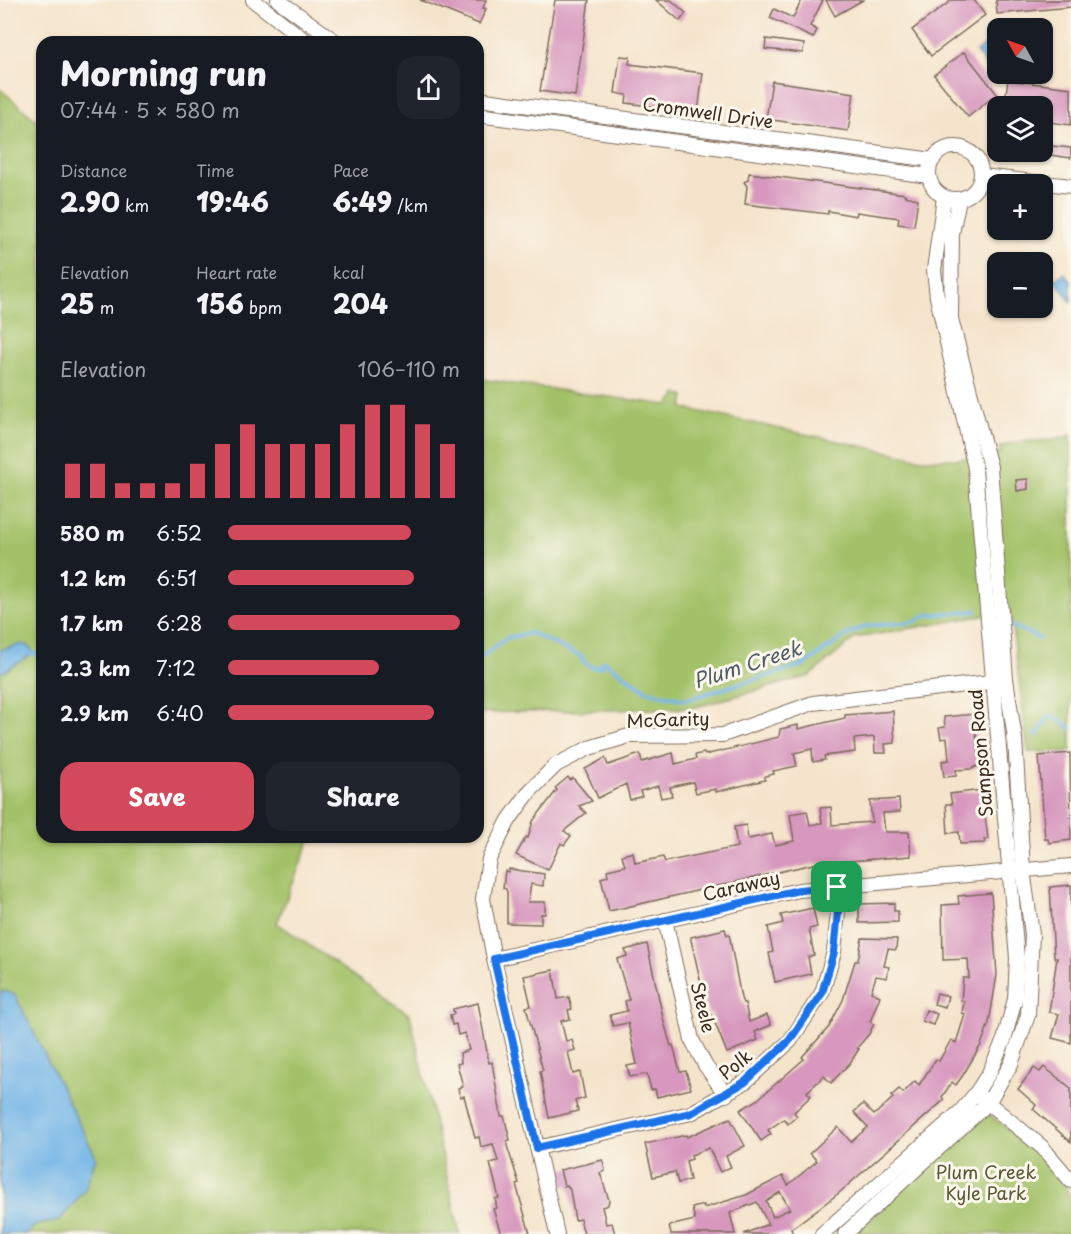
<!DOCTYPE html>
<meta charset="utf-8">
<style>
:root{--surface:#171b24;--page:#20242c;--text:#f1f3f6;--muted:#9ea1a6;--accent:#d1495b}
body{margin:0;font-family:"Playpen Sans",sans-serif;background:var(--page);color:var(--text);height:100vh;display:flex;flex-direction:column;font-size:22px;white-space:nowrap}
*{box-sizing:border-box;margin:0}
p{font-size:20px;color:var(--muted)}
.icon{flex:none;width:33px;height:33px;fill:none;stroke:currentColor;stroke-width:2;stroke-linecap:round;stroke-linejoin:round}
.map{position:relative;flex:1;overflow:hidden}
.side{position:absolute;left:36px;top:36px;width:448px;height:807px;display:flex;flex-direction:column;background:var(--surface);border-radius:18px;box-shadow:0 2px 4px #0004}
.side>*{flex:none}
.needle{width:39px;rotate:310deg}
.controls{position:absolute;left:987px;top:18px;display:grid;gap:12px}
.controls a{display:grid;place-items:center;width:66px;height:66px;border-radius:12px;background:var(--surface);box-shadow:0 2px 4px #0004;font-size:30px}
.pin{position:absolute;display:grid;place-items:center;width:51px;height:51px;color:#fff;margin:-26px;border-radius:12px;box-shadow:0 3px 9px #0006}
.round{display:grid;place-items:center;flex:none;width:63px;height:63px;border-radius:18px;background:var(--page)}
.headline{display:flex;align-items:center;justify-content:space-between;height:102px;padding:0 24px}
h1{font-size:33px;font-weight:800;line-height:45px}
.metrics{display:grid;grid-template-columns:repeat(3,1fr);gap:9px;height:102px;padding:6px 24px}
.metrics div{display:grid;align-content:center}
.metrics b{font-size:26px;font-weight:800}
.metrics small{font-size:16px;font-weight:400}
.metrics p{font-size:16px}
.chart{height:168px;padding:12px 24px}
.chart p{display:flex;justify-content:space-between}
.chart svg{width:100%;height:108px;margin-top:6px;stroke:var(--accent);stroke-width:6}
.button{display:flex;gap:12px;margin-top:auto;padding:12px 24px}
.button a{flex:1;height:69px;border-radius:18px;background:var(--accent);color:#fff;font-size:24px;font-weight:800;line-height:69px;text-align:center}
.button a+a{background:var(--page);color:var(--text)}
ul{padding:0 24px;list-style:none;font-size:20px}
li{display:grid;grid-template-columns:96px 72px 1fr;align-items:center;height:45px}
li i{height:15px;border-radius:8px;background:var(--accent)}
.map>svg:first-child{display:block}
.green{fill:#a3c168;stroke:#6f7643;stroke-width:1.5}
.water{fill:#71b4e7;stroke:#566f82;stroke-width:1.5}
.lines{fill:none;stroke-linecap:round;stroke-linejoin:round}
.stream{stroke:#71b4e7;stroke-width:4}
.building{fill:#d797be;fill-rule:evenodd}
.minor-casing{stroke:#7c6b5b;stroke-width:16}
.minor{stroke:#fff;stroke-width:14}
.route-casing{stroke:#fff;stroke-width:12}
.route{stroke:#1a73e8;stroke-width:8}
.labels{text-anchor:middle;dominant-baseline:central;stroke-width:6;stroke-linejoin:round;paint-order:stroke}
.street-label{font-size:18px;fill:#3b2a1e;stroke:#fbf7ec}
.park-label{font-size:18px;fill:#5a5734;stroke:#fbf7ec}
.water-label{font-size:20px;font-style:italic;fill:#4e5a64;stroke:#fbf7ec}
</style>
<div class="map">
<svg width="1071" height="1234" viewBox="0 0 1071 1234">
<rect width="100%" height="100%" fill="#fbf7ec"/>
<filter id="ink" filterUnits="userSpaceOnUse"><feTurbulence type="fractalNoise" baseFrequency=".0167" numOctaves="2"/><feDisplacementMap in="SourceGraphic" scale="12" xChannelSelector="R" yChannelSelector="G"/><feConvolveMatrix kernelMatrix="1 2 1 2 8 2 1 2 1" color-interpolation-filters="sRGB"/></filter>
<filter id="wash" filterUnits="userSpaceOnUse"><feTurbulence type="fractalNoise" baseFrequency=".008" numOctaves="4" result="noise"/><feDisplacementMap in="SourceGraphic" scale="24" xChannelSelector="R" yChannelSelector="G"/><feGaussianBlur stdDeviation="1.35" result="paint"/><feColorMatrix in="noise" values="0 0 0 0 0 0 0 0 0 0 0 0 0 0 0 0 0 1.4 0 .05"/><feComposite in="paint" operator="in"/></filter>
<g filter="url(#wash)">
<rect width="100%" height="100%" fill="#f5e4cc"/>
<!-- green -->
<g class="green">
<path d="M0 89 42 125V837H311L277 923 410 1015 460 1234H0Z"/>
<path d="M479 379 668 405 677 394 685 396 683 408 922 459H957L1000 453V447C1022 437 1048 445 1071 435V751L1028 752 1010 611 855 638 810 676 692 708 479 713Z"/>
<path d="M983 1113H987C1016 1136 1056 1161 1070 1196 1071 1206 1071 1223 1071 1234H861L860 1229Z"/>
</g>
<!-- water -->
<g class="water">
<path d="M991 41 997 49 998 74H1000L995 77 976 52Z"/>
<path d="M1064 273 1071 281V302L1055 280Z"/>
<path d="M22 644 28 646 34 653 0 674V650Z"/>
<path d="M4 991 15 995 96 1157 85 1190 59 1221 36 1225 26 1234H0V993Z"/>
</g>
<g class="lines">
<!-- stream -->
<g class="stream">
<path d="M1012 626 1039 638"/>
<path d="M29 653 42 655"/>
<path d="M478 660 506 638 531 633 582 657 583 662 592 667H600L604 661 647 691 685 700 804 665 848 634 867 626 913 622 928 615 976 611"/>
<path d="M1036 735 1051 715 1071 728"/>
</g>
</g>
<g id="blocks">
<!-- building -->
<g class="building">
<path d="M420 0H486L483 8 486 9 479 24Z"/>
<path d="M555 0H589L575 96 540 91Z"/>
<path d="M656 0H671L686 13 680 21Z"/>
<path d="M802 0H823L810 26 817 30 813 38 770 18 774 9 793 18Z"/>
<path d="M826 0H863L835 16Z"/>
<path d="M952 0H974L985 15 931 56 912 30Z"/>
<path d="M996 0H1071V7L997 14Z"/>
<path d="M766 39 804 44 803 53 765 49Z"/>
<path d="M964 52 997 94 968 117 934 75Z"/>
<path d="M620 56 630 57 629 64 703 73 698 112 626 103 627 95 615 93Z"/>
<path d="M1008 80 1071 88V125L1042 121V106H1004Z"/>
<path d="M772 81 854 93 848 131 766 119Z"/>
<path d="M1042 145 1071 148V158L1042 154Z"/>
<path d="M749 173 905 194V196L918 199 914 226 898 224 899 218 857 212 856 216 828 211V214L745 204 747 186 744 182 748 180Z"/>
<path d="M1028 479V489L1017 491 1016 480Z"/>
<path d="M893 711 895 743 885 744 886 753H875L874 737 854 739 855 752 824 756 825 760 813 762 812 749 794 753 797 766 773 771 774 774 765 776V780L716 792V789L696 793 693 782 670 787 672 796 661 798 658 786 640 791 642 796 630 800 626 784 598 798 585 769 605 758 608 765 640 754 642 762 673 753 675 764 696 759 695 755 704 753 705 755 779 737 780 729 798 725V729L845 718V715Z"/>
<path d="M976 714 977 729H975L981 764 972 769 956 770V776L944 777 942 761 949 760 947 738 941 739 939 728 945 727 944 717Z"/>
<path d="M1070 753 1071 840 1049 843 1048 839H1045L1039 756Z"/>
<path d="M568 777 570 780 573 778 592 801 579 806 586 813 564 831 571 836 564 845 561 843 548 870 516 855 526 837 528 838 533 821 557 790 555 788Z"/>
<path d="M982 790 988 839H984L985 843 960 844 959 832 948 833 946 804H952L950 794Z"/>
<path d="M899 799 900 812 883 813 885 832H909L911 856 813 864 609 911 601 878 608 876 607 870 625 866 622 855 633 852 635 863 663 857 665 862 737 847 734 827 746 825 748 839 772 834 775 845 794 841 790 814 807 811 810 825 822 823 820 808 831 807 832 825 872 822 870 801Z"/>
<path d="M509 869 544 874 543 886 531 884 528 902H545V914H541V924L507 923V892L506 889 503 888 505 871 509 872Z"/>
<path d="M1071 885V1043L1052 1038 1059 1014 1049 1012 1057 958H1054L1050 887Z"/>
<path d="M991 893 997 975 989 1023 981 1045 963 1075 956 1085 952 1082 942 1097 944 1100 839 1193 791 1229 793 1234H744L768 1224 757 1202 730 1213 735 1234H671L669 1226 695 1220 692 1208 704 1205V1208L746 1195 783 1176 788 1185 817 1161 810 1153 838 1127 851 1142 868 1127 854 1112 863 1104 874 1115 893 1098 891 1096 899 1089 903 1093 915 1081 919 1085 936 1059 939 1061 951 1040 956 1043 965 1014 962 1013 964 1002 961 1001 963 978H969L968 959 943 960 942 905 959 904 958 896ZM780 1192 790 1209 773 1217 766 1201Z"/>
<path d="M894 903V911H898V922L859 923V904Z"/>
<path d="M813 908 817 927 809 929 814 955 808 957 811 974 775 982 769 953 773 952 768 927 783 923 781 915Z"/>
<path d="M725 929 727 935 729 934 741 998 743 1003H745L749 1022 767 1015 771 1025 755 1032 758 1040 727 1053 711 1013 708 1014 691 940V937Z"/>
<path d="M862 938 897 939 896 950 888 949 884 966 889 967 887 978 876 976 871 992 880 996 870 1022 874 1024 869 1034 857 1048 859 1049 850 1063 831 1083 824 1076 807 1092 811 1096 794 1112 797 1116 788 1124 784 1119 768 1130 771 1134 761 1141 740 1110 756 1101 804 1059 802 1057 829 1027 843 1000 855 961H858Z"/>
<path d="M647 944 664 1022 671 1046 673 1045 680 1072 686 1071 691 1089 657 1097 655 1089 651 1090 647 1074 630 1077 627 1066 637 1064 628 1023 613 1026 610 1015 627 1011 625 1001 629 1000 617 959 627 956 625 950Z"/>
<path d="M553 970 558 999 569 997 572 1009 568 1010 570 1019 561 1021 566 1041 572 1040 575 1050 568 1052 573 1074 580 1072 585 1098 575 1101 578 1111 549 1118 540 1071 543 1070 542 1067 526 1007 531 1006 524 976Z"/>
<path d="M937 993 948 996 945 1007 934 1004Z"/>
<path d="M478 1003 489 1063 492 1062 501 1116H504L510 1140 507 1141V1146L519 1183 516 1184 530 1234H501L493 1209 497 1208 495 1199 499 1198 490 1163 498 1161 493 1144 481 1147 479 1137 475 1138 464 1096 460 1097 458 1088 463 1086 457 1064 461 1063 460 1053 469 1050 465 1033 458 1035 456 1024 452 1025 450 1015 454 1014 453 1009Z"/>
<path d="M926 1010 937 1014 933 1025 922 1021Z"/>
<path d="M1044 1067 1071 1088V1142L1033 1109 1036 1105 1018 1089 1034 1068 1040 1072Z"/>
<path d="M730 1118 745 1146 726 1156 731 1167 720 1172 709 1148 691 1155 692 1159 686 1161 690 1180 678 1183 675 1172 653 1177 645 1144 686 1135 687 1137Z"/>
<path d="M603 1160 605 1171 600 1173 609 1200 608 1205 602 1207 606 1224 612 1223 615 1234H584L580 1219 575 1220 570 1190 567 1185 564 1186 560 1170Z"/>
</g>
</g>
</g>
<g filter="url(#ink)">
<use href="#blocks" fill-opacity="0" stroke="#7c6b5b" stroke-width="1.5"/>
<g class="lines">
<defs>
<g id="minor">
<path d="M253 0 307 42"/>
<path d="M278 0 336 42"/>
<path d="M478 99 933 160"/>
<path d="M478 115 929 176"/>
<circle cx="955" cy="173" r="26"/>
<path d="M982 176 1071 186"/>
<path d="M665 920 692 1040 705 1065 726 1095"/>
<path d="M494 959 799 890 1071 866"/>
<path d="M982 1098 1042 1147 1071 1181"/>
<path d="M537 1148 691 1113 745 1082 790 1041 822 993 834 952 838 912 837 887"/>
<path d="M557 1234 494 959 483 899 489 859 509 820 530 791 556 765 589 748 629 736 723 735 813 703 999 681"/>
<path d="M822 1234 961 1111 976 1093 989 1073 1004 1040 1015 999 1017 958 975 469 937 297 934 270 944 197"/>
<path d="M845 1234 988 1103 1011 1064 1028 1015 1032 934 1023 870 1015 739 1006 679 990 467 951 319 952 233 959 199"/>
</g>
</defs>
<!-- minor casing -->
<use href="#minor" class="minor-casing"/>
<!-- minor -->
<use href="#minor" class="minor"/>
</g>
</g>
<g class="lines" filter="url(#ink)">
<defs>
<path id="route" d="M837 887 838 912 834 952 822 993 789 1041 745 1082 691 1113 537 1148 494 959 799 890Z"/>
</defs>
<!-- route casing -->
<use href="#route" class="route-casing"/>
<!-- route -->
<use href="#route" class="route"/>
</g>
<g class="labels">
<!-- street labels -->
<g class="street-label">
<text transform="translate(708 112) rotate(8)">Cromwell Drive</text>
<text transform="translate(668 719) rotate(-2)">McGarity</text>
<text transform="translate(980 753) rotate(-95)">Sampson Road</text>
<text transform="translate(741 885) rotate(-13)">Caraway</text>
<text transform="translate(704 1007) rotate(76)">Steele</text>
<text transform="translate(735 1064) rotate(-39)">Polk</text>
</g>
<!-- park labels -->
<g class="park-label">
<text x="986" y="1171">Plum Creek<tspan x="986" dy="21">Kyle Park</tspan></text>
</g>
<!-- water labels -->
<g class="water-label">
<text transform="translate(747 664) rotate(-18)">Plum Creek</text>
</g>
</g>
</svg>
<div class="controls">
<a><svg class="needle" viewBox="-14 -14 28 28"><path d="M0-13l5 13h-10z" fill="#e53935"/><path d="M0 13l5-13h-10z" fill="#9ea1a6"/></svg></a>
<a><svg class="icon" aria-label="layers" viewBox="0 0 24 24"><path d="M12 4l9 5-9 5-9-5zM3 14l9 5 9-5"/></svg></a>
<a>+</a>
<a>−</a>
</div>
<div class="pin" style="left:837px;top:887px;background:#1e9e55"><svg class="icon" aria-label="arrive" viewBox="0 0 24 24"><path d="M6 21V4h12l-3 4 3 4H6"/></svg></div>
<section class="side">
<div class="headline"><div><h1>Morning run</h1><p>07:44 · 5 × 580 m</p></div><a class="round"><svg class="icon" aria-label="share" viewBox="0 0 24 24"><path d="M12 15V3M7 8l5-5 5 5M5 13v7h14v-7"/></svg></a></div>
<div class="metrics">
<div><p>Distance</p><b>2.90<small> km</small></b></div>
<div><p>Time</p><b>19:46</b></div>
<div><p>Pace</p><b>6:49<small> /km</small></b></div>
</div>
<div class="metrics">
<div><p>Elevation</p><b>25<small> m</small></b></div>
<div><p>Heart rate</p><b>156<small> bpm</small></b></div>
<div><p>kcal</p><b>204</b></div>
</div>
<div class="chart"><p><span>Elevation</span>106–110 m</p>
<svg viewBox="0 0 160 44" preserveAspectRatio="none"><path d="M5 44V30M15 44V30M25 44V38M35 44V38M45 44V38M55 44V30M65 44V22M75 44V14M85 44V22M95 44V22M105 44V22M115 44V14M125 44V6M135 44V6M145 44V14M155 44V22"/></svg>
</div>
<ul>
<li><b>580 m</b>6:52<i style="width:79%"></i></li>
<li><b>1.2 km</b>6:51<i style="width:80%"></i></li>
<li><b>1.7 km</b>6:28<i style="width:100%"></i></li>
<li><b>2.3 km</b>7:12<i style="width:65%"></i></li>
<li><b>2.9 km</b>6:40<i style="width:89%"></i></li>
</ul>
<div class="button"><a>Save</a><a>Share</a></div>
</section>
</div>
